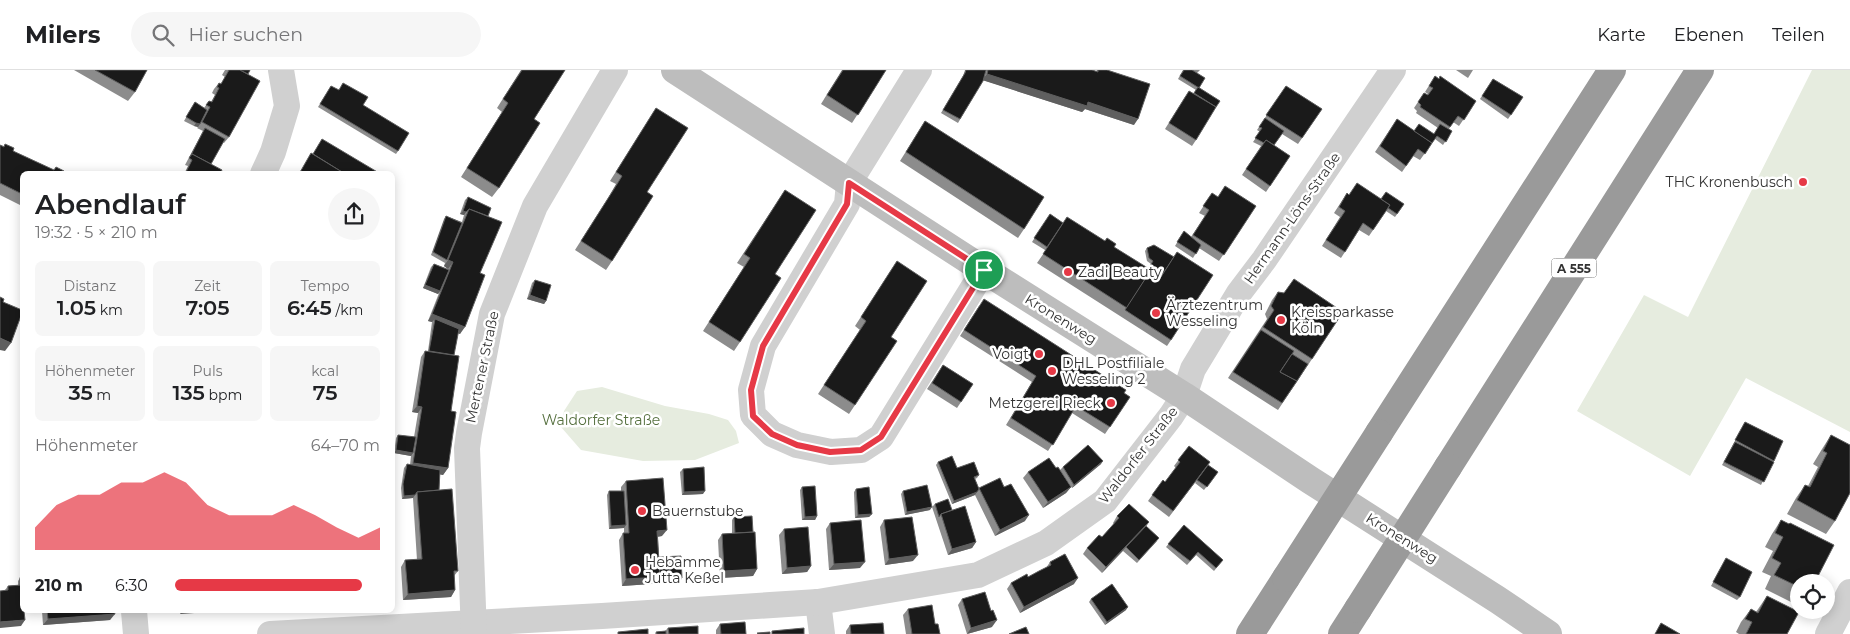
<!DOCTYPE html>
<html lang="de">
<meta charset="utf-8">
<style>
:root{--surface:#fff;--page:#f6f6f6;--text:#202124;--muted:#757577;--line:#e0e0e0;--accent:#e63946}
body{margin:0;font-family:Montserrat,sans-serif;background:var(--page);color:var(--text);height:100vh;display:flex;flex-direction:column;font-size:19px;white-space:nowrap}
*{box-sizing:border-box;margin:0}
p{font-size:16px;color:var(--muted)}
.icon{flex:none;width:28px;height:28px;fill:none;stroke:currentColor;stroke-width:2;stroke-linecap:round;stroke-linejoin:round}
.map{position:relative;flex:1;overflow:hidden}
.drawer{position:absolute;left:20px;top:101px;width:375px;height:442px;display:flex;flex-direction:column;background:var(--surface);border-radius:8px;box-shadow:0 2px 12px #0003}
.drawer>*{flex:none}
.tools{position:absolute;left:1790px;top:504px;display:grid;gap:10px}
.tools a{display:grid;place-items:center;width:45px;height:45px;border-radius:50%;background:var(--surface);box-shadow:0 2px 12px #0003;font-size:25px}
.pin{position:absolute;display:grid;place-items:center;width:42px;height:42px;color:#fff;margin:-21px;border:2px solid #fff;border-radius:50%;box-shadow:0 1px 5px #0007}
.round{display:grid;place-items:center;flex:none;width:52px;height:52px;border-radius:26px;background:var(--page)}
.headline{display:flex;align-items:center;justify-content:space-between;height:85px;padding:0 15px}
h1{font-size:28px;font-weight:600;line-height:38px}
.metrics{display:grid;grid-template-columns:repeat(3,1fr);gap:8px;height:85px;padding:5px 15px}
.metrics div{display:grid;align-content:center;border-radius:8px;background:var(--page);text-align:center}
.metrics b{font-size:21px;font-weight:600}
.metrics small{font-size:14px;font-weight:400}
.metrics p{font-size:14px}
.chart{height:140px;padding:10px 15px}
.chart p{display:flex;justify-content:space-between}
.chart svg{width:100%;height:90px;margin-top:5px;fill:var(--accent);opacity:.7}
ul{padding:0 15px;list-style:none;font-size:16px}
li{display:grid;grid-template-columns:80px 60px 1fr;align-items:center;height:38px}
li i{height:12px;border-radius:6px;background:var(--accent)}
header{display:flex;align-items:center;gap:30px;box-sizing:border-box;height:70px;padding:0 25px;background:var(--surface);border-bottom:1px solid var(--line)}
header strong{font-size:24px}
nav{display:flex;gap:28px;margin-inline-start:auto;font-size:18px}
.search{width:350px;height:45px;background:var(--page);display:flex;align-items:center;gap:12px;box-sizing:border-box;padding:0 18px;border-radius:28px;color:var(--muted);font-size:19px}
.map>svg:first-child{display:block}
.green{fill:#e6ecdf}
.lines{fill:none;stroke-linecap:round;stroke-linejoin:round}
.street{stroke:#d0d0d0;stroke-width:26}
.secondary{stroke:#bdbdbd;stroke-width:28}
.highway{stroke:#9a9a9a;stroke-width:28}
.highway-bridge{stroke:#9a9a9a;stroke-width:28}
.wall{fill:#8c8c8c}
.shaded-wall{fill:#5f5f5f}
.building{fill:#1a1a1a;stroke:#5f5f5f}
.route-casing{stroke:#fff;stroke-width:10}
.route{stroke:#e63946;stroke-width:6}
.poi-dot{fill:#e63946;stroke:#fff;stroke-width:2}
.labels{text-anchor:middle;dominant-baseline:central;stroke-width:5;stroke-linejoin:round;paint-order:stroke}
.shield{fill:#fff;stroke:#707070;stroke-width:1}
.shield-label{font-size:12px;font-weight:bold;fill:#333}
.poi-label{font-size:14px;fill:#333;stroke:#fff;text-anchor:start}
.street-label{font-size:14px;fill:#333;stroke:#fff}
.park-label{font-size:14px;fill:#56703f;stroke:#fff}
</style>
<header>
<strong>Milers</strong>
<div class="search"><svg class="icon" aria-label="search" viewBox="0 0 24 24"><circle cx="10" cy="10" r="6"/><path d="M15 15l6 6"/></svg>Hier suchen</div>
<nav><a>Karte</a><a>Ebenen</a><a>Teilen</a></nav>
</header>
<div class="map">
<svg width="1850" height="564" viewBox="0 0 1850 564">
<rect width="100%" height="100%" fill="#fff"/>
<!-- green -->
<g class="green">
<path d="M1812 0H1850V362L1746 308 1690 406 1577 341 1644 225 1688 247Z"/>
<path d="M602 317 665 336 709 344 728 350 736 361 739 373 695 390 643 391 581 380 561 357 564 341 577 321Z"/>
</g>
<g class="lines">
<!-- street -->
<g class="street">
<path d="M919 0 849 113 847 134 763 276 751 320 753 345 772 364 797 375 831 382 861 380 881 367 984 200"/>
<path d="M263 104 273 82 287 36 281 0"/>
<path d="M818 532 822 564"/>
<path d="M134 541 136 564"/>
<path d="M270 564 602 546 818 532 978 505 1046 473 1105 431 1171 346 1184 326 1193 299 1239 223 1264 190 1393 0"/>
<path d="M474 564 467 378 469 363 492 244 535 136 615 0"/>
<path d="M1828 564 1850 522"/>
</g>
<!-- secondary -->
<path class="secondary" d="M675 0 984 200 1184 326 1310 410 1498 530 1548 564"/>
<!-- highway -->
<g class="highway">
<path d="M1379 363 1612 0"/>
<path d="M1448 397 1700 0"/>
<path d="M1250 564 1286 508"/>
<path d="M1342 564 1358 539"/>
</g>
<!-- highway-bridge -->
<g class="highway-bridge">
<path d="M1286 508 1379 363"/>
<path d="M1358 539 1448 397"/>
</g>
</g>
<!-- wall -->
<g class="wall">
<path d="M74 0H147L135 22 128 31Z"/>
<path d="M225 0H250L248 4 229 67 224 73 223 72 211 94 220 104H184L188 96 185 95 203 61 197 58 198 57 194 56 184 51 195 32 204 38 209 31 211 32 215 25 212 23 214 19 219 13 221 14 225 7 222 5Z"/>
<path d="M521 0H565L534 49 499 118 492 127 461 107 502 42 497 38Z"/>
<path d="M842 0H886L852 53 821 34Z"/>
<path d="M965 0H1092L1096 1 1097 0H1107L1134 55 1085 39 1082 42 983 10 958 53 941 43 963 6Z"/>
<path d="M1183 0H1200L1197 3 1199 18 1196 70 1192 76 1165 59 1185 27 1194 23 1196 20 1178 9Z"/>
<path d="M1456 0H1473L1468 8Z"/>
<path d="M1435 6 1476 31 1459 56 1453 52 1449 59 1452 61 1443 75 1435 69 1420 90 1413 86 1402 102 1375 82 1397 49 1414 61 1434 64 1438 58 1416 43 1417 41 1414 38 1424 23 1428 25V24L1425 22Z"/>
<path d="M1493 9 1523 27 1508 49 1480 29Z"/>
<path d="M331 16 363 35 398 81 396 84 318 37Z"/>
<path d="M1286 16 1322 39 1298 74 1282 64 1274 75 1290 86 1266 122 1242 105 1261 76 1253 72 1260 62 1257 60Z"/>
<path d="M656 38 647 122 612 191 606 200 575 180 608 128 616 114 610 111Z"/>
<path d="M925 51 1024 159 1018 168 900 91Z"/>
<path d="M5 74 13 81 54 100 22 104V136L0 125V75L4 76Z"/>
<path d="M785 120 775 204 740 272 734 281 703 261 744 197 737 193Z"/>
<path d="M1212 123 1217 127 1256 136 1219 191 1199 178 1193 188 1175 176 1184 161 1191 167 1205 146 1199 143Z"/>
<path d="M1347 123 1348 125 1381 129 1404 134 1395 147 1386 141 1369 166 1359 160 1341 188 1322 176 1340 147 1334 143Z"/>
<path d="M468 127 488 146 480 203 460 264 458 263 454 285 448 398 443 405 440 404 439 420 458 501 454 506 455 520 451 527 403 530 401 497 405 490H417L413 428 402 429 401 418 404 398 407 394 410 395 411 386 394 383 396 368 398 365 414 367 418 343 412 342 421 287 425 281H428L432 252 428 251 439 223 438 224 423 218 431 197 434 194 448 199 444 196 445 193 431 185 444 149 446 146 462 152 464 145 460 144 465 130Z"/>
<path d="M1050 144 1063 153 1114 177 1148 199 1151 194 1147 191 1145 181 1147 178 1154 175 1171 270 1167 276 1037 193 1046 180H1045L1032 172Z"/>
<path d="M897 191 855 335 849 344 818 324 860 260 855 256Z"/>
<path d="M535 210 546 231 544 234 527 229 532 213Z"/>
<path d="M1278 222 1312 289 1278 340 1228 308 1267 249 1265 244 1272 230Z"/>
<path d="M979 236 1130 327 1105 364 1072 343 1048 381 1006 355 1032 312 960 266Z"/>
<path d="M943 295 973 314 957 338 927 319Z"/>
<path d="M1745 352 1783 371 1761 415 1722 395Z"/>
<path d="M1831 365 1835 451 1826 464 1787 444 1796 428 1805 415 1808 416 1818 397 1813 394 1822 379Z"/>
<path d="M1189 376 1208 395 1218 402 1204 420 1195 413 1203 402 1169 447 1148 431 1163 410 1165 412 1176 398 1174 396Z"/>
<path d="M938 392 979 405 977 408 975 409 979 419 1004 417 1025 451 995 466 975 425 952 434 936 395Z"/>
<path d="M1101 394 1072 418 1060 400 1063 397Z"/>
<path d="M1056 398 1071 417 1066 423 1043 438 1023 408 1028 402Z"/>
<path d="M683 399 703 424 682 425 680 402Z"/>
<path d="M626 411 662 466 658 467 659 487 682 508 680 512 622 516 619 470 623 463H624V458L609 459 607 425 609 421H621V417Z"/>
<path d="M802 417 817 446 815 450H802L800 420Z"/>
<path d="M856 419 872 444 869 447 855 448 854 422Z"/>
<path d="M903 421 930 440 905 445 901 424Z"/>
<path d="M935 434 952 440 976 472 972 478 948 485 932 437Z"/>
<path d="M1117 446 1146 456 1157 471 1137 493 1123 481 1102 503 1083 484 1087 478 1102 467 1114 454 1113 453Z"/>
<path d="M734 447 753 462 757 499 753 506 720 508 718 470 722 464 732 463V450Z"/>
<path d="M884 450 913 491 885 495 880 457Z"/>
<path d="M1781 450 1789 454 1790 453 1799 512V536L1765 519 1771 506 1762 502 1773 481 1765 477 1772 464Z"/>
<path d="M830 453 860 498 829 500 826 459Z"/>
<path d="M1184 455 1223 490 1214 501 1196 485 1187 495 1166 477Z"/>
<path d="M784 459 811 496 807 502 782 504 779 465Z"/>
<path d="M1726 488 1740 527 1737 530 1711 516Z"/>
<path d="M1050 492 1074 514 1020 543 1007 519 1011 513 1028 507 1046 498Z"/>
<path d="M20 508H22L21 556 5 520 8 516 18 515V511Z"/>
<path d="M1767 526 1787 564H1739L1736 562 1741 552 1751 539 1756 542Z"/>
<path d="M962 529 991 541 992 557 967 564 958 535Z"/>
<path d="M1091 529 1126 540 1105 555 1089 532Z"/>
<path d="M908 539 935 554 940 564H906L903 545Z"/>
<path d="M42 541H114L110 550 43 555Z"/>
<path d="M720 554 746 564H716V560Z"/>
<path d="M850 555 884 564H846V561Z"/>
<path d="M668 558 698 564H655L656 562 665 561Z"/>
</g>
<!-- shaded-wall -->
<g class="shaded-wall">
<path d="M987 4 1088 32 1138 49 1134 55 1085 39 1082 42 982 10Z"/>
<path d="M196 53 200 54 198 57 194 56Z"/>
<path d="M463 141 466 142 464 145 460 144Z"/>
<path d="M448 190 453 192 448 199 444 196Z"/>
<path d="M425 215 440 221 438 224 423 218Z"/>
<path d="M530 225 546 231 544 234 527 229Z"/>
<path d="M432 244 465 257 460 264 434 253 435 249 432 252 428 251Z"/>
<path d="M0 268 11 273 5 281 0 280Z"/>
<path d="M417 336 422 337 418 343 412 342Z"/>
<path d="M396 380 413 383 411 386 394 383Z"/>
<path d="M1103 391 1101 394 1072 418 1074 415Z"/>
<path d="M413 393 448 398 443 405 409 399Z"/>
<path d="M1071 417 1066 423 1043 438 1048 432Z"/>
<path d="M705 421 703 424 682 425 684 422Z"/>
<path d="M977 422 975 425 952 434 954 431Z"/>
<path d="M415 425 413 428 402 429 404 426Z"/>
<path d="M932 437 930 440 905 445 907 442Z"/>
<path d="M872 444 869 447 855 448 858 445Z"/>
<path d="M1029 445 1025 451 995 466 1000 460Z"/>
<path d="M817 446 815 450H802L805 447Z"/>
<path d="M1149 452 1145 458 1126 477 1102 503 1106 497Z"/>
<path d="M626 455 624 458 609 459 611 456Z"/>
<path d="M667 460 662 466 653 467 657 461Z"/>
<path d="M976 472 972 478 948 485 952 479Z"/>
<path d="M918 485 913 491 885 495 889 489Z"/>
<path d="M865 492 860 498 829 500 834 494Z"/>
<path d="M811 496 807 502 782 504 787 498Z"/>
<path d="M757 499 753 506 720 508 724 501Z"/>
<path d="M660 507 682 508 680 512 622 516 626 509Z"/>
<path d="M1078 508 1074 514 1020 543 1024 537Z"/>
<path d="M455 520 451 527 403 530 408 524Z"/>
<path d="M1128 537 1126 540 1105 555 1107 552Z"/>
<path d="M182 541H223L180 544Z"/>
<path d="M115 544 110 550 43 555 48 549Z"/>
<path d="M25 550 21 556 0 558V552Z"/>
<path d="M997 550 992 557 967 564 971 558Z"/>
</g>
<!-- building -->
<g class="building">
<path d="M95 0H147L135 22Z"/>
<path d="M229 0H240L260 11 229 67 202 52 210 37 206 35 209 31 212 32 219 18 217 17 219 13 221 14Z"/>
<path d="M240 0H250L248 4Z"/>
<path d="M522 0H565L534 49 540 53 499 118 467 98 508 33 503 29Z"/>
<path d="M843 0H886L858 45 827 25Z"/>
<path d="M966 0H986L983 11 960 49 943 40 965 3Z"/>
<path d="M988 0H1092L1098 2V0H1107L1150 14 1138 49 1088 32 1087 36 987 4Z"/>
<path d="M1184 0H1192L1205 8 1199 18 1180 6Z"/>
<path d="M1435 6 1439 9 1440 6 1476 31 1464 50 1458 46 1450 57 1420 37 1421 35 1418 32 1424 23 1428 25 1433 18 1429 16Z"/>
<path d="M1493 9 1523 27 1511 45 1482 26Z"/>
<path d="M343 13 368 27 363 35 409 63 398 81 320 34 331 16 339 20Z"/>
<path d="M1286 16 1322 39 1302 68 1266 45Z"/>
<path d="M1198 17 1220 31 1216 37 1194 23Z"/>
<path d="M1189 21 1216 37 1196 70 1169 53Z"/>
<path d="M195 32 207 40 200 54 196 53 186 47Z"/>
<path d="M656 38 688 58 647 122 653 126 612 191 581 171 614 119 622 106 616 102Z"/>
<path d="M1265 48 1284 61 1274 75 1266 70 1264 73 1255 68 1262 58 1259 57Z"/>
<path d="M1397 49 1432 73 1425 84 1418 79 1406 96 1380 76Z"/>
<path d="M925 51 1044 127 1024 159 906 82Z"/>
<path d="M1419 54 1434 64 1440 54 1452 61 1446 72 1437 66 1432 73 1414 61Z"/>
<path d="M205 58 225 69 211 94 192 84 190 87Z"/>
<path d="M322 69 379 103V104H340L342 102 313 84Z"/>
<path d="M1266 70 1290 86 1270 116 1246 99Z"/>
<path d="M5 74 14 78 13 81 54 100 56 97 64 101 63 104H22V124L0 113V75L4 77Z"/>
<path d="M311 83 342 102 340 104H299Z"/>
<path d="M192 84 222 100 220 104H185L192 90 189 88Z"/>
<path d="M1357 113 1390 135 1373 160 1363 153 1345 182 1326 170 1345 141 1339 137 1347 123 1349 125Z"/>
<path d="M1225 116 1256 136 1224 185 1193 165 1209 140 1203 136 1212 123 1218 127Z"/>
<path d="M785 120 816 140 775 204 781 208 740 272 709 252 750 188 744 184Z"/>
<path d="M1386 122 1404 134 1397 144 1388 138 1390 135 1381 129Z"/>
<path d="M468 127 491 138 488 146 469 139 466 142 463 141Z"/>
<path d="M469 139 502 152 480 203 485 205 465 257 432 244 453 192 448 190Z"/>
<path d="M1050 144 1063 153 1047 177 1034 168Z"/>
<path d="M446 146 462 153 447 190 433 182Z"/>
<path d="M1067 147 1105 171 1107 168 1116 174 1114 177 1151 200 1127 238 1043 184Z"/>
<path d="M1184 161 1201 175 1196 184 1177 172Z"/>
<path d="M1154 175 1174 187 1159 210 1149 203 1151 200 1148 199 1153 191 1149 188 1147 178Z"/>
<path d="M1177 182 1213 205 1171 270 1125 240 1149 203 1159 210Z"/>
<path d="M897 191 927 211 891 267 897 271 855 335 824 315 866 251 861 247Z"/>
<path d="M434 194 449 200 440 221 425 215Z"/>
<path d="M1294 209 1343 242 1312 289 1263 257 1274 240 1271 236 1278 222 1284 223Z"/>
<path d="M535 210 551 215 546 231 530 225Z"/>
<path d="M0 227 4 229 3 232 22 240V243L11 273 0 268Z"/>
<path d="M984 229 1126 320 1124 323 1130 327 1110 357 1076 336 1053 375 1011 348 1036 306 964 260Z"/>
<path d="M435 249 459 259 454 285 429 281Z"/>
<path d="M1261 260 1294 281 1280 302 1297 311 1282 333 1233 302Z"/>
<path d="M425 281 459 286 451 341 456 342 448 398 413 393 422 337 417 336Z"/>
<path d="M1292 284 1308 294 1297 311 1280 302Z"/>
<path d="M943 295 973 314 961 332 932 313Z"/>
<path d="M1745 352 1783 371 1774 391 1735 370Z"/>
<path d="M398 365 416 367 413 383 396 380Z"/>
<path d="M1831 365 1850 375V423L1835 451 1797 430 1805 415 1810 417 1827 383 1823 381Z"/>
<path d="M1735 372 1774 392 1764 412 1724 392Z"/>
<path d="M1088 375 1103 391 1074 415 1063 397Z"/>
<path d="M1189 376 1210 392 1173 441 1152 425 1163 410 1165 412 1180 392 1178 390Z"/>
<path d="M952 386 957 398 974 392 979 405 974 407 979 419 977 422 954 431 938 392Z"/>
<path d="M1049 388 1056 398 1058 397 1071 417 1048 432 1028 402Z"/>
<path d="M407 394 440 400 439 420 417 422 415 425 404 426 403 414Z"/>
<path d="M1208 395 1218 402 1207 417 1197 410Z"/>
<path d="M704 397 705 421 684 422 683 399Z"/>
<path d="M663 408 667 460 657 461 660 507 626 509 623 463H629L626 411Z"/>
<path d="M1000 408 1004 417 1011 414 1029 445 1000 460 979 418Z"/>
<path d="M927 415 932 437 907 442 903 421Z"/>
<path d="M815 416 817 446 805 447 802 417Z"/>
<path d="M869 417 872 444 858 445 856 419Z"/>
<path d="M452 419 458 501H454L455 520 408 524 405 490 422 489 417 422Z"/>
<path d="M609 421H624L626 455 611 456Z"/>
<path d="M948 429 952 440 941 444 939 447 935 434Z"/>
<path d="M1129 434 1149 452 1106 497 1087 478 1099 465 1102 467 1119 448 1117 446Z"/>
<path d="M965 436 976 472 952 479 941 444Z"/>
<path d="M752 446 753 462 735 463 734 447Z"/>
<path d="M912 447 918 485 889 489 884 450Z"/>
<path d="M861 450 865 492 834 494 830 453Z"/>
<path d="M1781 450 1789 454 1790 453 1834 475 1815 512H1799V517L1774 505 1781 493 1772 488 1783 467 1775 463Z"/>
<path d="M1184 455 1223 490 1216 498 1198 482 1190 491 1168 474Z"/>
<path d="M1146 456 1159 468 1139 490 1126 477Z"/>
<path d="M808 457 811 496 787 498 784 459Z"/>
<path d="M755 462 757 499 724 501 722 464Z"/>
<path d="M1065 484 1078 508 1024 537 1011 513 1027 504 1028 507 1039 501 1051 495 1050 492Z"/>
<path d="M681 486 682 508 658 510 660 507 659 487Z"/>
<path d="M1726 488 1752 502 1740 527 1713 512Z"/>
<rect x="20" y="508" width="2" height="7"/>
<path d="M1112 514 1128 537 1107 552 1091 529Z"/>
<path d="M22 515V541H24L25 550 0 552V521L8 520V516Z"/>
<path d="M985 522 991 541 993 540 997 550 971 558 962 529Z"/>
<path d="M1767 526 1799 542 1787 564H1746L1752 552 1745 549 1751 539 1758 543Z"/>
<path d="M932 535 935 554H938L940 564H912L908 539Z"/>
<path d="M47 541H114L115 544 48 549Z"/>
<path d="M745 552 746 564H721L720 554Z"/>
<path d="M883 553 884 564H851L850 555Z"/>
<path d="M1661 553 1680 564H1655Z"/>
<path d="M698 556V564H669L668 558Z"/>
<path d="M1026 557 1029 564H1009Z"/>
<path d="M804 558V564H772V561Z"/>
<path d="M648 559V564H618V562Z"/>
<path d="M666 561V564H657L656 562Z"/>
<path d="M770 562V564H758L757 563Z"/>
</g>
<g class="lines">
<defs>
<path id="route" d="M849 113 984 200 881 367 861 380 830 382 797 375 772 364 753 346 751 320 763 276 847 134Z"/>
</defs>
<!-- route casing -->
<use href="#route" class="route-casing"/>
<!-- route -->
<use href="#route" class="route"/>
</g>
<!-- markers -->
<g class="poi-dot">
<circle cx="1803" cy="112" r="5"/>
<circle cx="1068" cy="202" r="5"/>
<circle cx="1156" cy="243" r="5"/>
<circle cx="1281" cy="250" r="5"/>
<circle cx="1039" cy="284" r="5"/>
<circle cx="1052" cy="301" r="5"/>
<circle cx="1111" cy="333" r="5"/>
<circle cx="642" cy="441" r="5"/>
<circle cx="635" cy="500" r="5"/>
</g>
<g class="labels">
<!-- shield labels -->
<rect class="shield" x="1551.5" y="188.5" width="45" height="19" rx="4"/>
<g class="shield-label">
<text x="1574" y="198">A 555</text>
</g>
<!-- poi labels -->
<g class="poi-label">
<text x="1793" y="112" text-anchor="end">THC Kronenbusch</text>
<text x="1078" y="202">Zadi Beauty</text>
<text x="1166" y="235">Ärztezentrum<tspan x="1166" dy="16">Wesseling</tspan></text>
<text x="1291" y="242">Kreissparkasse<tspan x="1291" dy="16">Köln</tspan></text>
<text x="1029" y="284" text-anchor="end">Voigt</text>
<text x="1062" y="293">DHL Postfiliale<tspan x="1062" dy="16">Wesseling 2</tspan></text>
<text x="1101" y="333" text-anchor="end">Metzgerei Rieck</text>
<text x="652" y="441">Bauernstube</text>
<text x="645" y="492">Hebamme<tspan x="645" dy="16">Jutta Keßel</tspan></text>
</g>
<!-- street labels -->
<g class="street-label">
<text transform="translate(1292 148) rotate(-55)">Hermann-Löns-Straße</text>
<text transform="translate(1061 249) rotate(32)">Kronenweg</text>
<text transform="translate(482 297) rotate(-78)">Mertener Straße</text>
<text transform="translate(1138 385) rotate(-52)">Waldorfer Straße</text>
<text transform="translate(1402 468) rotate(32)">Kronenweg</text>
</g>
<!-- park labels -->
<g class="park-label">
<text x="601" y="350">Waldorfer Straße</text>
</g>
</g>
</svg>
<div class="tools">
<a><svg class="icon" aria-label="locate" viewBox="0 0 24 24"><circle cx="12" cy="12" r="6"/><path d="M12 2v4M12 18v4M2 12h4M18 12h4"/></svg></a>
</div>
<div class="pin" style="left:984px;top:200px;background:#1e9e55"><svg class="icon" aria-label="arrive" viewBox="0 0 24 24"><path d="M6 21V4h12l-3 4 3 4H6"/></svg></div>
<section class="drawer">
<div class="headline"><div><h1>Abendlauf</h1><p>19:32 · 5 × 210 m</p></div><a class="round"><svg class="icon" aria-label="share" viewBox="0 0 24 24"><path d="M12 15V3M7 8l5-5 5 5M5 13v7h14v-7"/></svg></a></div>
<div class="metrics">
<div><p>Distanz</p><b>1.05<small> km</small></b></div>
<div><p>Zeit</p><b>7:05</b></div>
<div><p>Tempo</p><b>6:45<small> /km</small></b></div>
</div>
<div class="metrics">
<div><p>Höhenmeter</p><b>35<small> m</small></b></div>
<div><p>Puls</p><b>135<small> bpm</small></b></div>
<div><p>kcal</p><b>75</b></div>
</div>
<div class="chart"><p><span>Höhenmeter</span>64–70 m</p>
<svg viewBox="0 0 160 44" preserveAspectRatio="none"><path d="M0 44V33L10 22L20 17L30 17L40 11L50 11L60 6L70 11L80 22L90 27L100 27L110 27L120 22L130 27L140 33L150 38L160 33V44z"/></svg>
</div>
<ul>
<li><b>210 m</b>6:30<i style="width:91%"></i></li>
</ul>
</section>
</div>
